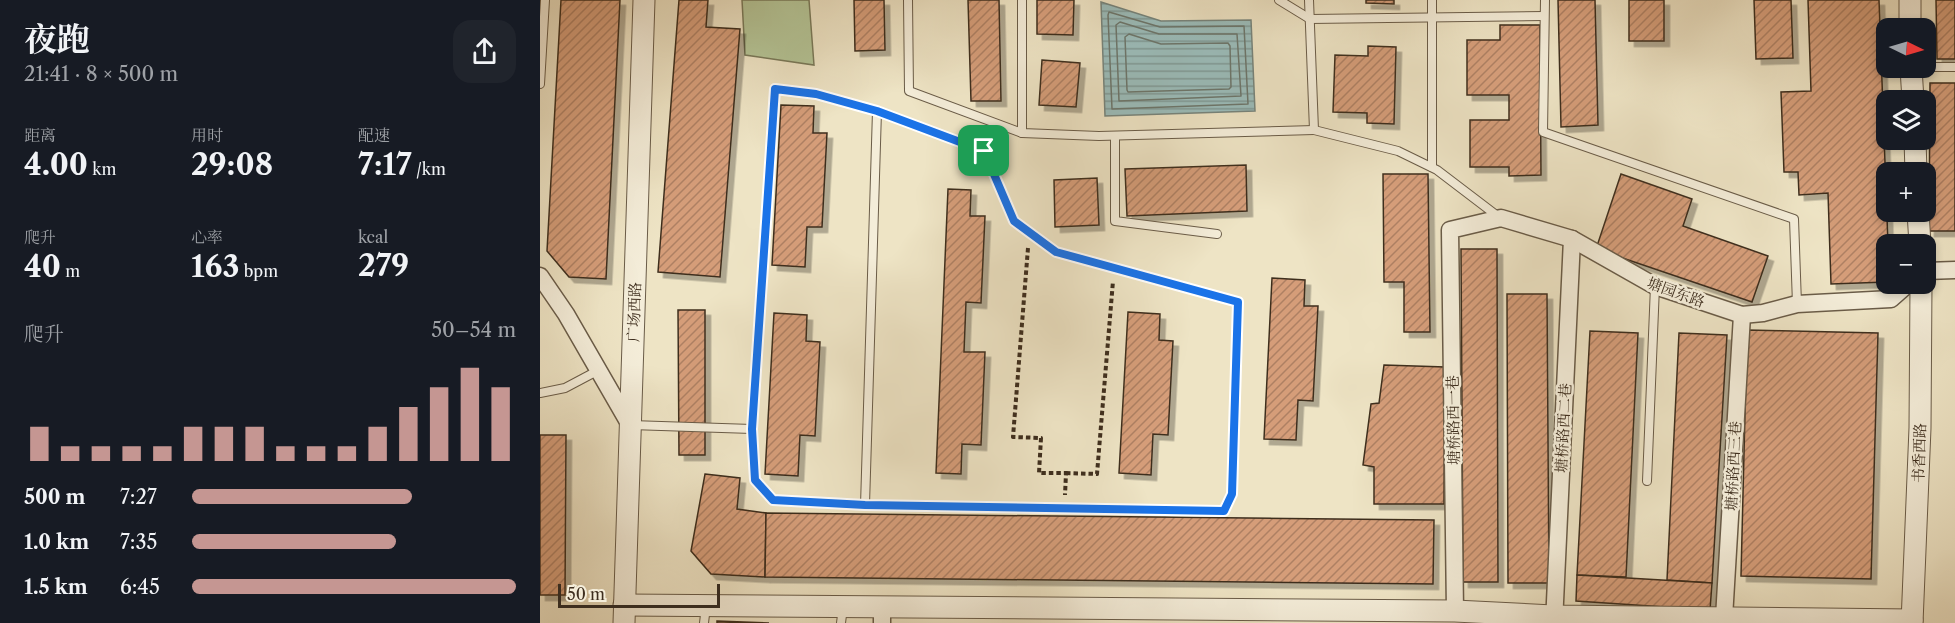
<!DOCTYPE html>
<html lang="zh">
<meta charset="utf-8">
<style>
:root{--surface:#171b24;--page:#20242c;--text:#f1f3f6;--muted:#9ea1a6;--accent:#c59692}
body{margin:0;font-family:"Libre Caslon Text","Noto Serif SC",serif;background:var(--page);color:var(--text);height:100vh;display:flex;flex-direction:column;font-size:22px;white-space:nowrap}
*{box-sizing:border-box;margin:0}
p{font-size:20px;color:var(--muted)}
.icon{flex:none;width:33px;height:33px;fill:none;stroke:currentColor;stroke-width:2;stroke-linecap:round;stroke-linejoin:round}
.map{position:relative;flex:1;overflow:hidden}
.panel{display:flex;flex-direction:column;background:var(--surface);width:540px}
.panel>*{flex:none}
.needle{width:39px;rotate:95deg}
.fabs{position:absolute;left:1336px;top:18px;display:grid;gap:12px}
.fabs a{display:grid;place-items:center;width:60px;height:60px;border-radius:12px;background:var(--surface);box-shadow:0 3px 9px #0003;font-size:30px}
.scale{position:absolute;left:18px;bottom:15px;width:162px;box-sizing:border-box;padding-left:6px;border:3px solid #3e2e1e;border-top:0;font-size:16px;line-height:21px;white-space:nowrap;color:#3e2e1e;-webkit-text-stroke:4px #f4edd9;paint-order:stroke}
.pin{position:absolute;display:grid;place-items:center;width:51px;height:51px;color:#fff;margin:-26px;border-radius:12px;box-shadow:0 3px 9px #0006}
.round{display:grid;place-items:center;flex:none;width:63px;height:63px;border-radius:18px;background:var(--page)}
.summary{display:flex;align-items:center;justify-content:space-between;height:102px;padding:0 24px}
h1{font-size:33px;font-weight:700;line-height:45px}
.stats{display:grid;grid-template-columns:repeat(3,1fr);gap:9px;height:102px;padding:6px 24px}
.stats div{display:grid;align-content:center}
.stats b{font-size:30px;font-weight:700}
.stats small{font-size:16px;font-weight:400}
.stats p{font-size:16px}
.chart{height:168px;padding:12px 24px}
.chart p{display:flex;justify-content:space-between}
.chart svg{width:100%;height:108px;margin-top:6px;stroke:var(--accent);stroke-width:6}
ul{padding:0 24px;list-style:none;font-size:20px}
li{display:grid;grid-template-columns:96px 72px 1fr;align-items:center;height:45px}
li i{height:15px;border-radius:8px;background:var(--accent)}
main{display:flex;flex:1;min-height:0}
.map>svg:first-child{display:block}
.grass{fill:#b5c597;stroke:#7a7a5a;stroke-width:1.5}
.water{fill:url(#water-rules);stroke:#76847c;stroke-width:1.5}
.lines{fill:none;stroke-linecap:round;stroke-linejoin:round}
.shore{stroke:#6c766c;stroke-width:1.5}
.building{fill:url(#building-hatch);stroke:#3e2e1e;stroke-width:1.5;filter:url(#shadow)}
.service-casing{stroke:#6a5c48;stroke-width:10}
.minor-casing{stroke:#6a5c48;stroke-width:19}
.tertiary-casing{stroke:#6a5c48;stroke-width:23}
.path{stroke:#3e2e1e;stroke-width:4;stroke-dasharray:4.5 3;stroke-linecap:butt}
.service{stroke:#f4edd9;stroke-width:8}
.minor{stroke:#f4edd9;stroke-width:16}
.tertiary{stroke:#f4edd9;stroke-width:21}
.route-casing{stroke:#fff;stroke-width:12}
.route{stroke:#1a73e8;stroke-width:8}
.labels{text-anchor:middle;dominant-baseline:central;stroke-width:5;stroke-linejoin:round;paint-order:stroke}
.street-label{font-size:15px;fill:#3e2e1e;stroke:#f4edd9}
</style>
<main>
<section class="panel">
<div class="summary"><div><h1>夜跑</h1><p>21:41 · 8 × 500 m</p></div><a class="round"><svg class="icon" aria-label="share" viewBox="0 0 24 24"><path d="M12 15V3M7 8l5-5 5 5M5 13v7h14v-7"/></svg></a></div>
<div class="stats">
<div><p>距离</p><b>4.00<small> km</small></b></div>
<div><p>用时</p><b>29:08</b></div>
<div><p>配速</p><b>7:17<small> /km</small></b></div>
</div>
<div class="stats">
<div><p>爬升</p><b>40<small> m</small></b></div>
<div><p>心率</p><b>163<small> bpm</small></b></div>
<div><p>kcal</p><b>279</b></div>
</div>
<div class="chart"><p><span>爬升</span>50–54 m</p>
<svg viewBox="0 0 160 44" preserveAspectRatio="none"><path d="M5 44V30M15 44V38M25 44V38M35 44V38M45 44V38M55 44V30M65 44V30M75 44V30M85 44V38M95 44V38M105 44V38M115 44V30M125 44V22M135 44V14M145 44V6M155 44V14"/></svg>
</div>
<ul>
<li><b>500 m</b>7:27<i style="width:68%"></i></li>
<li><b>1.0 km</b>7:35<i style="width:63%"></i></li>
<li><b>1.5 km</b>6:45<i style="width:100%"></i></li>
</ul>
</section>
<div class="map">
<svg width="1415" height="623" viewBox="0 0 1415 623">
<defs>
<pattern id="water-rules" width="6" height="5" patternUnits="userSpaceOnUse" patternTransform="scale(1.5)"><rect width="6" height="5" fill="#9bbdbb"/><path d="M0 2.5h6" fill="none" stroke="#809a97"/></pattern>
<pattern id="building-hatch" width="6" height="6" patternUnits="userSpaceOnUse" patternTransform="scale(1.5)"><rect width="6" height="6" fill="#d59d79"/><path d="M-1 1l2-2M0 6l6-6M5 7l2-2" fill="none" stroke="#ae8063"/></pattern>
<filter id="shadow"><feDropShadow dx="5.5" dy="5.5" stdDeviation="0" flood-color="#0004"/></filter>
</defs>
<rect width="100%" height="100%" fill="#eee4c5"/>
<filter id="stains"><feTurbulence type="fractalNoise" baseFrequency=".00333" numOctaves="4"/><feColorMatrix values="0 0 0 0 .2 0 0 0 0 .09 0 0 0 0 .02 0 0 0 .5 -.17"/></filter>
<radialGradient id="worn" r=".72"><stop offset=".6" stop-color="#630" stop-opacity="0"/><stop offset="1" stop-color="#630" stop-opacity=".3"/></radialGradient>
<!-- grass -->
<path class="grass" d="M202 0H269L274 65 205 55Z"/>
<!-- water -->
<path class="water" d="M561 2 621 21 711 20 715 111 565 116Z"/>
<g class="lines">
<!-- shore -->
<g class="shore">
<path d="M569 12 620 27 704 26 708 104 572 109 568 15Z"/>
<path d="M580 22 619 34H697L701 96 579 101 576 25Z"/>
<path d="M589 34 621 44 688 43 690 46 691 87 689 89 588 92 587 90 585 37Z"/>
</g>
</g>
<!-- building -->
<g class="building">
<path d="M21 0H80L66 279 29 277 7 251Z"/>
<path d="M139 0H168L166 27 200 29 180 277 118 272Z"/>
<path d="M314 0H344L345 50 315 51Z"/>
<path d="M428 0H459L461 101H431Z"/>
<path d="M497 0H534L533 35 497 34Z"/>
<path d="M826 0H854V4L826 3Z"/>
<path d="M1018 0H1055L1058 125 1021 127Z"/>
<rect x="1089" y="0" width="35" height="41"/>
<path d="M1214 0H1251L1253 58 1216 59Z"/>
<path d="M1268 0H1339L1348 244 1347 282 1291 284 1288 193 1259 195 1258 172H1244L1241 92 1271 91Z"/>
<path d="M1396 0H1415V59H1397Z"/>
<path d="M960 25H1000L1001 175 969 176V167H930V120H969V95H927V40H960Z"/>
<path d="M828 46 856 47 854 124 827 123V113L793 112 795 55 828 56Z"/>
<path d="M502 60 540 63 536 107 499 105Z"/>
<path d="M1390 83H1415V231H1389Z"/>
<path d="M241 105 274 106 273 133H287L282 227H267L265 267 232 265Z"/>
<path d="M706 165 707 211 587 216 585 169Z"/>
<path d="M843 174H888L890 332H864V282H844Z"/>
<path d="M1081 174 1152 199 1143 226 1228 256 1212 302 1056 249Z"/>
<path d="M557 178 559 225 515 227 514 180Z"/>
<path d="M408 189 431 190 430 216H445L441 303 426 302 424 352H445L441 445 422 444 421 474 396 473Z"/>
<path d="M921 249H957L958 582H923Z"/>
<path d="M732 278 765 280 764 306H778L773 401 758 400 756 440 724 439Z"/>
<path d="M967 294H1007L1009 583H968Z"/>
<path d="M138 310H165V455H139Z"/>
<path d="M588 312 620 314 619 340 633 341 628 435 613 434 611 475 579 473Z"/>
<path d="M234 313 267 315 266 341 280 342 275 436 260 435 258 476 225 474Z"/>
<path d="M1207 330 1338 333 1331 579 1201 576Z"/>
<path d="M1050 331 1098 333 1086 577 1037 575Z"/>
<path d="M1139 333 1187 335 1172 583 1127 580Z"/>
<path d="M844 365 905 367 904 504H834V467L823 465 831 404 839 403Z"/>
<path d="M0 435H26L25 595H0Z"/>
<path d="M165 474 200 478 197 509 226 513 225 577 171 574 151 551Z"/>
<path d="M226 513 894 520 893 584 225 577Z"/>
<path d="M1037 575 1172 583 1170 610 1036 601Z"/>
<path d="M177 621 229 623H177Z"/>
</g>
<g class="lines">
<defs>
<g id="service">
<path d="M368 0 369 91 482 133 559 136 774 130"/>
<path d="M482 0V133"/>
<path d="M739 0 770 19 1004 16"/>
<path d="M769 0 774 130 858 151 897 170 960 218"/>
<path d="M1005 0 1003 132 1254 219 1257 304"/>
<path d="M1386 67H1415"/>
<path d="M0 84 5 0"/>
<path d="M575 136V221L677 234"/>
<path d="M892 167V0"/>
<path d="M0 393 25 388 59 370"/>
<path d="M91 425 212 429 215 480 233 500 325 505 337 111 444 151 474 221 516 252 698 302 692 494 684 511 325 505"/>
<path d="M212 429 235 89 276 94 337 111"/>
<path d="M1107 481 1115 286"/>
<path d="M164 623 166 606"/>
<path d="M301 623 303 607"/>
</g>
<g id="minor">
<path d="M1386 271 1415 270"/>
<path d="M0 276 26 314 90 425"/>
<path d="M915 611 910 230 961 218 1032 239 1115 286 1202 315 1223 313 1257 304 1351 299 1368 284"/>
<path d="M1184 618 1202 315"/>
<path d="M342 623V607"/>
<path d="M1014 623 1032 239"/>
</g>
<g id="tertiary">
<path d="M1370 0V28"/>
<path d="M1371 68 1373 100"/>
<path d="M1375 140 1376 172"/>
<path d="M1378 212 1380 244"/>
<path d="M84 605 915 611 1013 616 1372 620"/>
<path d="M84 623 104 0"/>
<path d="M1372 623 1380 428 1381 284"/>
</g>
</defs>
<!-- service casing -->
<use href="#service" class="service-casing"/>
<!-- minor casing -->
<use href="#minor" class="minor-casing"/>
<!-- tertiary casing -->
<use href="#tertiary" class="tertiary-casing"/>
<!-- path -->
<g class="path">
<path d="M488 248 473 437 501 438 499 473H526L525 495"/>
<path d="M526 473 557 474 573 281"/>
</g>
<!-- service -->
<use href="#service" class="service"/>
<!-- minor -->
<use href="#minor" class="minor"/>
<!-- tertiary -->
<use href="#tertiary" class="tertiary"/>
</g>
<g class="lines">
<defs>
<path id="route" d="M235 89 276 94 337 111 444 151 474 221 516 252 698 302 692 494 684 511 325 505 233 500 215 480 212 429Z"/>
</defs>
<!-- route casing -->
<use href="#route" class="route-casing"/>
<!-- route -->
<use href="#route" class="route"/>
</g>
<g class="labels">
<!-- street labels -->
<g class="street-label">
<text transform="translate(1136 292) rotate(20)">塘园东路</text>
<text transform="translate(94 312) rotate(-88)">广场西路</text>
<text transform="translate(913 420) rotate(-91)">塘桥路西一巷</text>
<text transform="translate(1023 428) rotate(-87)">塘桥路西二巷</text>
<text transform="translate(1379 453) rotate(-88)">书香西路</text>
<text transform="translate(1193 466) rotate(-87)">塘桥路西三巷</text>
</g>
</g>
<rect width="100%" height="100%" filter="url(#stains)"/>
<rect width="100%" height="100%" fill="url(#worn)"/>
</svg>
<div class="fabs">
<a><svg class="needle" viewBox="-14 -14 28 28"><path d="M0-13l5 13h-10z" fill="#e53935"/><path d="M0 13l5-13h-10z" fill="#9ea1a6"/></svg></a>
<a><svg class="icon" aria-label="layers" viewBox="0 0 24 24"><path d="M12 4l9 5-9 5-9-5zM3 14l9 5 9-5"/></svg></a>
<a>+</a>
<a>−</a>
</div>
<div class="scale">50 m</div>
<div class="pin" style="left:444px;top:151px;background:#1e9e55"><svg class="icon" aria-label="arrive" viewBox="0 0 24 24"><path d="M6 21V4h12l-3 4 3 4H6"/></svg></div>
</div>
</main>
